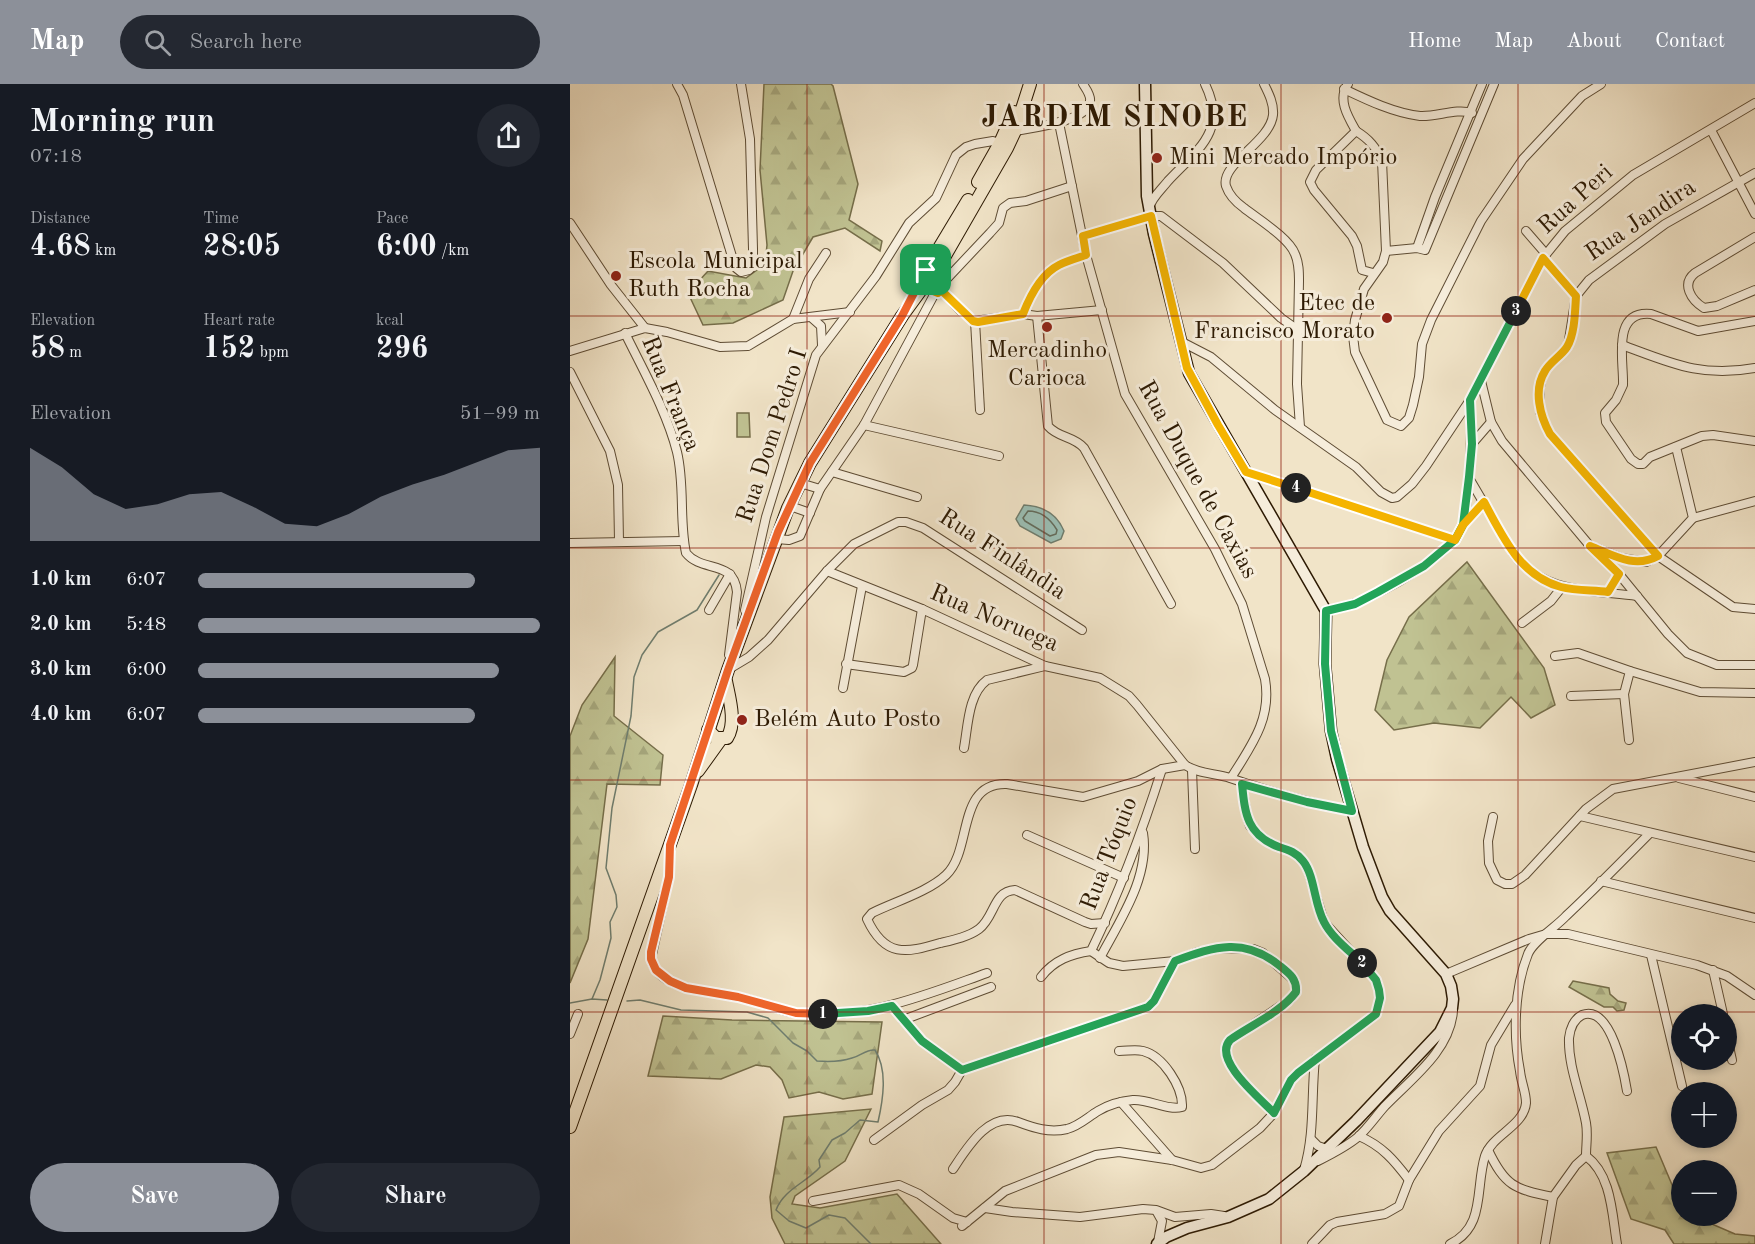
<!DOCTYPE html>
<meta charset="utf-8">
<style>
:root{--surface:#171b24;--page:#242831;--text:#f1f3f6;--muted:#9ea1a6;--accent:#8c9099}
body{margin:0;font-family:"Old Standard TT",serif;background:var(--page);color:var(--text);height:100vh;display:flex;flex-direction:column;font-size:22px;white-space:nowrap}
*{box-sizing:border-box;margin:0}
p{font-size:20px;color:var(--muted)}
.icon{flex:none;width:33px;height:33px;fill:none;stroke:currentColor;stroke-width:2;stroke-linecap:round;stroke-linejoin:round}
.map{position:relative;flex:1;overflow:hidden}
.drawer{display:flex;flex-direction:column;background:var(--surface);width:570px}
.drawer>*{flex:none}
.buttons{position:absolute;left:1101px;top:920px;display:grid;gap:12px}
.buttons a{display:grid;place-items:center;width:66px;height:66px;border-radius:50%;background:var(--surface);box-shadow:0 3px 9px #0003;font-size:30px}
.pin{position:absolute;display:grid;place-items:center;width:51px;height:51px;color:#fff;margin:-26px;border-radius:12px;box-shadow:0 3px 9px #0006}
.km{position:absolute;width:30px;height:30px;margin:-15px;border-radius:50%;background:#222;color:#fff;font-size:16px;line-height:30px;text-align:center}
.round{display:grid;place-items:center;flex:none;width:63px;height:63px;border-radius:32px;background:var(--page)}
.summary{display:flex;align-items:center;justify-content:space-between;height:102px;padding:0 30px}
h1{font-size:33px;font-weight:700;line-height:45px}
.metrics{display:grid;grid-template-columns:repeat(3,1fr);gap:9px;height:102px;padding:6px 30px}
.metrics div{display:grid;align-content:center}
.metrics b{font-size:30px;font-weight:700}
.metrics small{font-size:16px;font-weight:400}
.metrics p{font-size:16px}
.chart{height:168px;padding:12px 30px}
.chart p{display:flex;justify-content:space-between}
.chart svg{width:100%;height:108px;margin-top:6px;fill:var(--accent);opacity:.7}
.primary-button{display:flex;gap:12px;margin-top:auto;padding:12px 30px}
.primary-button a{flex:1;height:69px;border-radius:36px;background:var(--accent);color:#fff;font-size:24px;font-weight:700;line-height:69px;text-align:center}
.primary-button a+a{background:var(--page);color:var(--text)}
ul{padding:0 30px;list-style:none;font-size:20px}
li{display:grid;grid-template-columns:96px 72px 1fr;align-items:center;height:45px}
li i{height:15px;border-radius:8px;background:var(--accent)}
header{display:flex;align-items:center;gap:36px;box-sizing:border-box;height:84px;padding:0 30px;background:var(--accent);color:#fff}
header strong{font-size:28px}
nav{display:flex;gap:33px;margin-inline-start:auto;font-size:21px}
.search{width:420px;height:54px;background:var(--page);display:flex;align-items:center;gap:15px;box-sizing:border-box;padding:0 21px;border-radius:33px;color:var(--muted);font-size:22px}
main{display:flex;flex:1;min-height:0}
.map>svg:first-child{display:block}
.grass{fill:#c0c292;stroke:#766e4a;stroke-width:1.5}
.forest{fill:url(#forest-firs);stroke:#766e4a;stroke-width:1.5}
.water{fill:#9bbfb5;stroke:#6f7d6e;stroke-width:1.5}
.lines{fill:none;stroke-linecap:round;stroke-linejoin:round}
.shore{stroke:#646c5c;stroke-width:1.5}
.stream{stroke:#6f7d6e;stroke-width:1.5}
.minor-casing{stroke:#5e4c34;stroke-width:10}
.secondary-casing{stroke:#2d1a03;stroke-width:13}
.primary-casing{stroke:#2d1a03;stroke-width:14}
.minor{stroke:#f6eddb;stroke-width:8}
.secondary{stroke:#f6eddb;stroke-width:10}
.primary{stroke:#f1e4c8;stroke-width:12}
.split-1-casing{stroke:#fff;stroke-width:12}
.split-2-casing{stroke:#fff;stroke-width:12}
.split-3-casing{stroke:#fff;stroke-width:12}
.split-4-casing{stroke:#fff;stroke-width:12}
.split-5-casing{stroke:#fff;stroke-width:12}
.split-1{stroke:#f0652b;stroke-width:8}
.split-2{stroke:#22a559;stroke-width:8}
.split-3{stroke:#22a559;stroke-width:8}
.split-4{stroke:#f5b400;stroke-width:8}
.split-5{stroke:#f5b400;stroke-width:8}
.grid{fill:none;stroke:#8f2418;stroke-width:1.5;stroke-opacity:0.55}
.poi-dot{fill:#8f2418;stroke:#f6eddb;stroke-width:2}
.labels{text-anchor:middle;dominant-baseline:central;stroke-width:6;stroke-linejoin:round;paint-order:stroke}
.poi-label{font-size:24px;fill:#2d1a03;stroke:#f6eddb;text-anchor:start}
.street-label{font-size:24px;fill:#2d1a03;stroke:#f6eddb}
.district-label{font-size:30px;font-weight:bold;letter-spacing:1.5px;fill:#2d1a03;stroke:#f6eddb}
</style>
<header>
<strong>Map</strong>
<div class="search"><svg class="icon" aria-label="search" viewBox="0 0 24 24"><circle cx="10" cy="10" r="6"/><path d="M15 15l6 6"/></svg>Search here</div>
<nav><a>Home</a><a>Map</a><a>About</a><a>Contact</a></nav>
</header>
<main>
<section class="drawer">
<div class="summary"><div><h1>Morning run</h1><p>07:18</p></div><a class="round"><svg class="icon" aria-label="share" viewBox="0 0 24 24"><path d="M12 15V3M7 8l5-5 5 5M5 13v7h14v-7"/></svg></a></div>
<div class="metrics">
<div><p>Distance</p><b>4.68<small> km</small></b></div>
<div><p>Time</p><b>28:05</b></div>
<div><p>Pace</p><b>6:00<small> /km</small></b></div>
</div>
<div class="metrics">
<div><p>Elevation</p><b>58<small> m</small></b></div>
<div><p>Heart rate</p><b>152<small> bpm</small></b></div>
<div><p>kcal</p><b>296</b></div>
</div>
<div class="chart"><p><span>Elevation</span>51–99 m</p>
<svg viewBox="0 0 160 44" preserveAspectRatio="none"><path d="M0 44V6L10 14L20 25L30 31L40 29L50 25L60 24L70 30L80 37L90 38L100 33L110 26L120 21L130 17L140 12L150 7L160 6V44z"/></svg>
</div>
<ul>
<li><b>1.0 km</b>6:07<i style="width:81%"></i></li>
<li><b>2.0 km</b>5:48<i style="width:100%"></i></li>
<li><b>3.0 km</b>6:00<i style="width:88%"></i></li>
<li><b>4.0 km</b>6:07<i style="width:81%"></i></li>
</ul>
<div class="primary-button"><a>Save</a><a>Share</a></div>
</section>
<div class="map">
<svg width="1185" height="1160" viewBox="0 0 1185 1160">
<defs>
<pattern id="forest-firs" width="22" height="20" patternUnits="userSpaceOnUse" patternTransform="scale(1.5)"><rect width="22" height="20" fill="#c0c292"/><path d="M5 1l3.5 6h-7zM16 11l3.5 6h-7z" fill="#a5a67c"/></pattern>
</defs>
<rect width="100%" height="100%" fill="#f1e4c8"/>
<filter id="stains"><feTurbulence type="fractalNoise" baseFrequency=".00333" numOctaves="4"/><feColorMatrix values="0 0 0 0 .2 0 0 0 0 .09 0 0 0 0 .02 0 0 0 .5 -.17"/></filter>
<radialGradient id="worn" r=".72"><stop offset=".6" stop-color="#630" stop-opacity="0"/><stop offset="1" stop-color="#630" stop-opacity=".3"/></radialGradient>
<!-- grass -->
<path class="grass" d="M167 329H179L180 353H167Z"/>
<!-- forest -->
<g class="forest">
<path d="M194 0H261L263 2 288 100 279 136 312 157 310 167 275 144 243 153 223 187 213 216 163 239 133 241 118 209 138 187 176 194 195 180 197 161 190 86Z"/>
<path d="M897 478 974 584 985 621 961 634 941 613 910 644 864 639 824 646 805 626 817 576 839 533Z"/>
<path d="M45 573 44 632 93 671 90 701 37 700 18 855 0 899V652L12 621Z"/>
<path d="M1003 897 1039 904 1040 910 1048 917 1056 919 1054 926 1047 927 1043 923H1034L999 903Z"/>
<path d="M93 932 162 936 312 938 302 1010 273 1015 249 1008 219 1014 212 996 200 983 186 981 151 995 78 992Z"/>
<path d="M301 1025 275 1077 225 1112 222 1120 250 1124 327 1110 371 1160H215L202 1134 200 1113 214 1033Z"/>
<path d="M1086 1063 1111 1122 1112 1131H1121L1165 1150 1185 1152V1160H1104L1095 1146 1061 1135 1037 1069Z"/>
</g>
<!-- water -->
<path class="water" d="M454 421C472 422 487 430 494 447L491 455 481 459 450 442 446 435Z"/>
<g class="lines">
<!-- shore -->
<path class="shore" d="M458 427C471 427 481 436 487 446L486 450 480 452 455 437 453 434Z"/>
<!-- stream -->
<g class="stream">
<path d="M22 915 30 896 41 854 40 838 47 823 46 811 36 784 42 724 61 632 64 593 72 571 88 548 127 526 149 491"/>
<path d="M57 917 70 916 111 926 177 928 198 934 223 959 237 967 247 977C259 978 270 978 282 974 291 972 296 965 305 966 318 986 313 1016 308 1038L290 1036 275 1049 262 1056 249 1076 250 1083C236 1099 214 1105 206 1126L219 1137 236 1144 259 1131 275 1134 301 1160"/>
<path d="M0 919 22 915 37 916"/>
</g>
<defs>
<g id="minor">
<path d="M107 0 113 11 164 179 166 184 171 188 179 186 183 182V165L180 55 171 0"/>
<path d="M694 0C699 10 704 20 703 31 700 58 650 80 656 102 659 111 667 119 674 124 688 135 719 154 725 170 729 179 729 188 729 197L727 300 730 343"/>
<path d="M778 0C767 15 778 33 786 47"/>
<path d="M774 5C797 16 824 29 850 32 867 33 886 24 902 29"/>
<path d="M489 39 516 171 555 310 645 465 672 520 695 595C702 635 681 662 661 694"/>
<path d="M1141 46 1185 130"/>
<path d="M445 47C461 44 520 37 520 17 521 11 516 5 513 0"/>
<path d="M786 47C799 55 806 63 812 77L816 167 813 178 794 205 785 236 783 252 785 268 817 336 831 342 839 334 843 321 849 293 852 260 861 236 911 137 953 75 1012 12 1031 0"/>
<path d="M786 47 746 86 740 98 744 106 782 152 787 162 792 186 803 189"/>
<path d="M1185 89 1095 140 1019 196 1006 212 998 262 976 285 972 293 970 303V328L980 350 1088 472 1163 523 1185 525"/>
<path d="M579 124C582 113 591 106 598 97 628 65 658 47 635 0"/>
<path d="M0 139 41 201 75 244"/>
<path d="M956 147 976 170"/>
<path d="M513 152 581 132H591L653 179 711 234 728 246"/>
<path d="M1185 153 1125 189C1111 200 1121 216 1134 224L1147 222 1185 206"/>
<path d="M847 164 865 113 912 0"/>
<path d="M816 167 847 164 855 166 924 0"/>
<path d="M973 174 1006 212"/>
<circle cx="366" cy="205" r="4.5"/>
<path d="M370 202 420 149 429 139 433 124 440 119 456 117 502 102"/>
<path d="M371 206 391 227 405 237 453 230 467 232 532 226"/>
<path d="M453 230C460 212 471 190 489 181 497 177 507 174 516 171"/>
<path d="M467 232 478 342C488 354 504 352 514 364L601 520"/>
<path d="M242 234 251 242 252 261"/>
<path d="M223 235 239 195 256 169"/>
<path d="M405 237 410 326"/>
<path d="M1185 237 1128 247 1081 230C1041 226 1054 277 1053 301L1046 316 1035 329 1036 338 1061 375 1068 380H1073L1080 373 1132 352 1143 351 1185 357"/>
<path d="M55 249C73 286 97 328 107 368 115 401 109 436 116 469 132 489 164 475 167 508L159 571"/>
<path d="M612 258 641 273 705 326 786 383 811 408 822 414 827 413 842 400 856 382 900 316 973 174 995 147 1063 91 1185 19"/>
<path d="M1052 261C1101 279 1131 294 1185 284"/>
<path d="M0 267 75 244 97 248 150 263 178 262 223 235 280 228"/>
<path d="M0 288 40 367 48 401 49 457"/>
<path d="M911 297 921 338 932 357 1020 462 1049 490 1098 550 1117 569 1147 581H1185"/>
<path d="M294 341 429 372"/>
<path d="M902 360 921 338"/>
<path d="M262 388 347 413"/>
<path d="M676 388 885 456"/>
<path d="M899 394 943 469C972 510 1022 506 1067 512"/>
<path d="M230 399 250 405"/>
<path d="M220 422 240 429"/>
<path d="M1123 434 1185 417"/>
<path d="M893 441 914 418"/>
<path d="M206 455 219 456 230 452 250 405 294 341 365 209"/>
<path d="M0 459 114 457"/>
<path d="M1026 464 1051 474 1076 478 1088 472 1123 434 1106 363"/>
<path d="M257 487 352 525 475 582 530 594 559 612 567 621 615 681C628 690 645 689 660 694 700 708 740 719 781 727"/>
<path d="M1038 508 1049 490"/>
<path d="M139 526 160 490"/>
<path d="M175 526 196 433 246 271 306 192 339 139 366 114 386 71 396 63 405 60 423 57 430 59"/>
<path d="M756 527C765 525 774 524 783 520 811 510 885 469 893 441 896 432 896 422 897 413 901 380 902 349 900 316"/>
<path d="M952 539 981 517 992 503"/>
<path d="M985 572 1008 569 1060 587 1130 608 1185 609"/>
<path d="M276 580 334 588 342 584 343 581 352 525"/>
<path d="M159 585 179 573 198 556 257 487 284 460 328 438H336L353 444 512 546"/>
<path d="M273 604 292 502"/>
<path d="M1001 612 1054 610"/>
<path d="M1059 656 1054 610 1060 587"/>
<path d="M394 664C398 642 398 610 417 596L475 582"/>
<path d="M622 686 625 765"/>
<path d="M1109 694 1185 713"/>
<path d="M1010 732 1185 773"/>
<path d="M923 733 918 757 919 779 927 796 935 800H942L955 791 1016 725 1043 705 1185 678"/>
<path d="M457 751 554 794"/>
<path d="M100 768 99 793 81 875C88 903 127 906 150 910 164 912 178 915 191 919 202 922 214 928 226 929 294 937 355 911 417 889"/>
<path d="M1031 797 1185 834"/>
<path d="M535 839 521 840 515 838 445 806C423 807 425 833 409 845 398 853 383 856 370 859 336 869 315 874 297 835L302 829C324 818 358 808 376 791 403 766 386 698 437 700L513 713 568 697 592 685 615 681"/>
<path d="M521 867 539 879 553 882 605 877 628 868 652 864 683 865 693 869 725 897 726 908 721 915 660 956C642 976 691 1015 704 1029"/>
<path d="M1081 871 1112 1002"/>
<path d="M530 874C550 836 580 793 573 749"/>
<path d="M1143 886 1153 930"/>
<path d="M876 890 959 855 976 850H998L1127 881 1157 892 1185 911"/>
<path d="M471 893C484 876 501 870 521 867 550 807 572 748 592 685"/>
<path d="M322 922 352 957 392 986"/>
<path d="M333 936 421 903"/>
<path d="M1156 949 1162 976"/>
<path d="M0 950 8 930"/>
<path d="M551 1018 602 1076"/>
<path d="M789 1052C812 1062 824 1076 839 1096"/>
<path d="M741 1055 748 1062 757 1065"/>
<path d="M304 1056 352 1021 378 1006 385 998 392 986 578 923 584 917 605 877"/>
<path d="M918 1066C935 1102 944 1105 983 1113"/>
<path d="M1016 1072C1016 1061 1018 1050 1016 1039 1011 1011 998 983 999 954 1000 945 1004 935 1012 931 1041 920 1054 989 1057 1007"/>
<path d="M1016 1072C1042 1091 1042 1131 1047 1160"/>
<path d="M748 1077C762 1070 776 1063 788 1053 798 1044 806 1032 815 1022 841 995 880 967 883 927"/>
<path d="M383 1085C397 1064 419 1027 448 1038 464 1044 479 1049 497 1045 509 1042 518 1033 528 1027 538 1021 552 1017 563 1016 579 1015 598 1027 612 1023 613 1003 593 972 573 967 565 965 558 967 549 967"/>
<path d="M734 1086C745 1050 741 1012 745 975"/>
<path d="M243 1117 329 1101 349 1110 383 1134 397 1138"/>
<path d="M415 1124 442 1128 510 1133 573 1125 586 1126 605 1133 641 1130 654 1132"/>
<path d="M587 1128 592 1137 588 1158"/>
<path d="M392 1142 435 1107 526 1071 549 1068 602 1076 631 1084 642 1081 690 1044 704 1029 721 996 728 989 806 930 810 914 809 906 806 896 795 883 754 838 738 786 733 777 727 770 698 758 680 742 677 733 672 700"/>
<path d="M742 1160 760 1141 767 1138 815 1130 829 1122 839 1096 869 1047 910 1002 921 961 945 921"/>
<path d="M880 1160C916 1143 905 1104 915 1072 922 1051 954 1042 956 1019 956 1008 951 998 950 987 943 951 944 905 958 870 963 857 986 843 996 832 1025 805 1052 777 1080 749"/>
<path d="M975 1160 983 1113 1006 1081 1016 1072"/>
</g>
<path id="secondary" d="M575 0 577 112 584 150 619 289 756 527 755 580 761 647 767 675 793 763 812 813 820 827 876 890 881 902 883 915 882 924 870 948 786 1037 734 1087 699 1115 658 1133 617 1144 596 1153 587 1160"/>
<g id="primary">
<path d="M408 98 430 59 444 28"/>
<path d="M350 196 398 116"/>
<path d="M138 646 146 654H157C167 639 159 613 156 597"/>
<path d="M128 687 151 655"/>
<path d="M0 1043 121 701 158 586 218 424 240 379 332 232 372 177 437 64 445 47 460 0"/>
</g>
</defs>
<!-- minor casing -->
<use href="#minor" class="minor-casing"/>
<!-- secondary casing -->
<use href="#secondary" class="secondary-casing"/>
<!-- primary casing -->
<use href="#primary" class="primary-casing"/>
<!-- minor -->
<use href="#minor" class="minor"/>
<!-- secondary -->
<use href="#secondary" class="secondary"/>
<!-- primary -->
<use href="#primary" class="primary"/>
</g>
<g class="lines">
<defs>
<path id="split-1" d="M253 930 226 929 168 913 116 904 100 897 86 886 81 875V868L99 793 100 761 158 586 208 448 240 379 332 232 356 186"/>
<path id="split-2" d="M253 930 298 927 322 922 352 957 392 986 578 923 584 917 605 877C645 862 675 853 710 882 720 890 727 895 726 908 710 929 681 941 660 956 642 976 691 1015 704 1029L721 996 728 989 806 930 810 914 809 906 806 896 792 879"/>
<path id="split-3" d="M792 879C780 867 762 854 754 838 744 820 745 792 733 777 727 769 719 766 709 763 677 751 675 730 672 700L737 718 782 727 761 647 755 580 756 527 785 520 808 508 854 482 885 456 893 441 899 393 902 360 900 316 946 227"/>
<path id="split-4" d="M726 404 885 456 893 441 914 418C933 453 950 492 991 503 1006 507 1023 506 1038 508L1049 490 1020 462C1043 471 1064 485 1088 472L980 350C970 332 963 306 975 287 980 278 991 272 997 263 1005 250 1005 227 1006 212L973 174 946 227"/>
<path id="split-5" d="M356 186C355 194 358 207 368 209L371 206 403 237 408 238 453 230C460 212 471 190 489 181 497 177 507 174 516 171L513 152 581 132 617 284 648 341 676 388 726 404"/>
</defs>
<!-- split-1 casing -->
<use href="#split-1" class="split-1-casing"/>
<!-- split-2 casing -->
<use href="#split-2" class="split-2-casing"/>
<!-- split-3 casing -->
<use href="#split-3" class="split-3-casing"/>
<!-- split-4 casing -->
<use href="#split-4" class="split-4-casing"/>
<!-- split-5 casing -->
<use href="#split-5" class="split-5-casing"/>
<!-- split-1 -->
<use href="#split-1" class="split-1"/>
<!-- split-2 -->
<use href="#split-2" class="split-2"/>
<!-- split-3 -->
<use href="#split-3" class="split-3"/>
<!-- split-4 -->
<use href="#split-4" class="split-4"/>
<!-- split-5 -->
<use href="#split-5" class="split-5"/>
</g>
<!-- grid -->
<path class="grid" d="M237 0V1160M474 0V1160M711 0V1160M948 0V1160M0 232H1185M0 464H1185M0 696H1185M0 928H1185"/>
<!-- markers -->
<g class="poi-dot">
<circle cx="587" cy="74" r="6"/>
<circle cx="46" cy="192" r="6"/>
<circle cx="817" cy="234" r="6"/>
<circle cx="477" cy="243" r="6"/>
<circle cx="172" cy="636" r="6"/>
</g>
<g class="labels">
<!-- poi labels -->
<g class="poi-label">
<text x="599" y="74">Mini Mercado Impório</text>
<text x="58" y="178">Escola Municipal<tspan x="58" dy="28">Ruth Rocha</tspan></text>
<text x="805" y="220" text-anchor="end">Etec de<tspan x="805" dy="28">Francisco Morato</tspan></text>
<text x="477" y="267" text-anchor="middle">Mercadinho<tspan x="477" dy="28">Carioca</tspan></text>
<text x="184" y="636">Belém Auto Posto</text>
</g>
<!-- street labels -->
<g class="street-label">
<text transform="translate(1006 116) rotate(-42)">Rua Peri</text>
<text transform="translate(1071 137) rotate(-34)">Rua Jandira</text>
<text transform="translate(100 310) rotate(68)">Rua França</text>
<text transform="translate(203 352) rotate(-72)">Rua Dom Pedro I</text>
<text transform="translate(627 396) rotate(61)">Rua Duque de Caxias</text>
<text transform="translate(432 471) rotate(33)">Rua Finlândia</text>
<text transform="translate(424 535) rotate(23)">Rua Noruega</text>
<text transform="translate(540 770) rotate(-69)">Rua Tóquio</text>
</g>
<!-- district labels -->
<g class="district-label">
<text x="545" y="34">JARDIM SINOBE</text>
</g>
</g>
<rect width="100%" height="100%" filter="url(#stains)"/>
<rect width="100%" height="100%" fill="url(#worn)"/>
</svg>
<div class="buttons">
<a><svg class="icon" aria-label="locate" viewBox="0 0 24 24"><circle cx="12" cy="12" r="6"/><path d="M12 2v4M12 18v4M2 12h4M18 12h4"/></svg></a>
<a>+</a>
<a>−</a>
</div>
<div class="pin" style="left:356px;top:186px;background:#1e9e55"><svg class="icon" aria-label="arrive" viewBox="0 0 24 24"><path d="M6 21V4h12l-3 4 3 4H6"/></svg></div>
<b class="km" style="left:253px;top:930px">1</b>
<b class="km" style="left:792px;top:879px">2</b>
<b class="km" style="left:946px;top:227px">3</b>
<b class="km" style="left:726px;top:404px">4</b>
</div>
</main>
